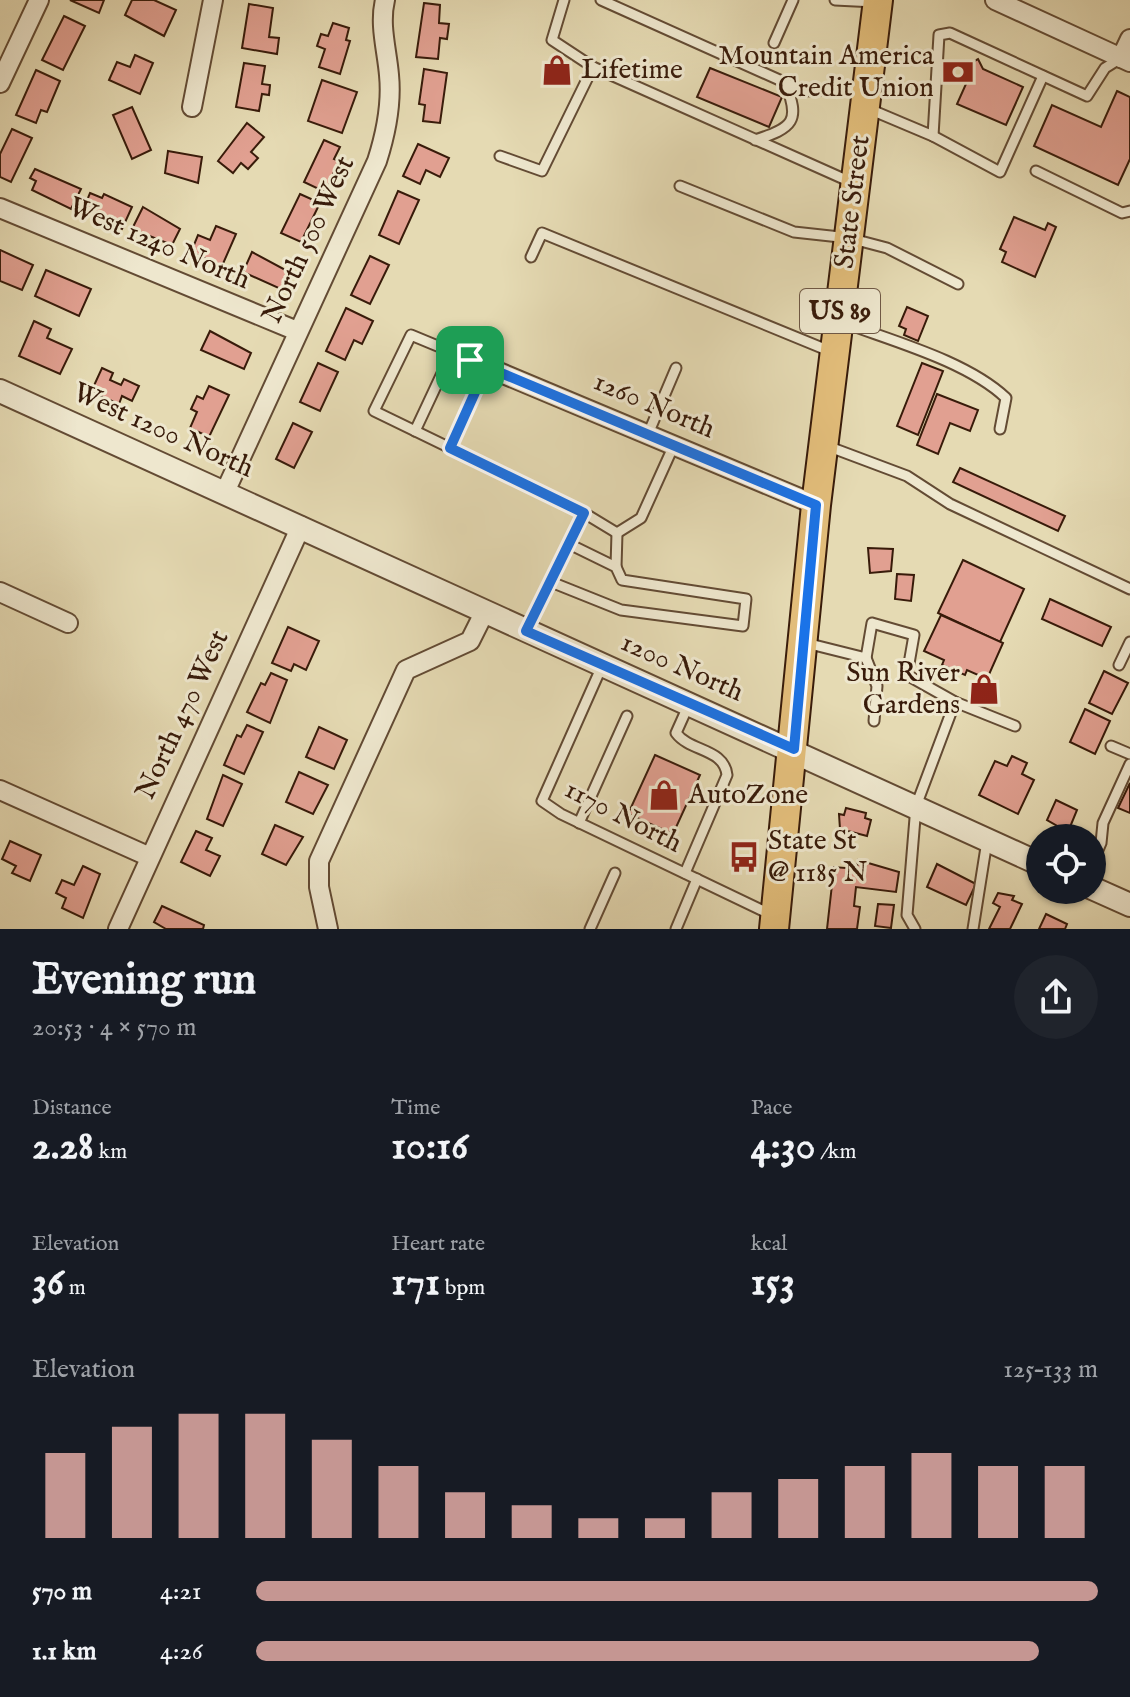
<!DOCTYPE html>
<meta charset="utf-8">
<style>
:root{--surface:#171b24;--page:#20242c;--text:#f1f3f6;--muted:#9ea1a6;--accent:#c59692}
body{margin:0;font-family:"IM FELL English",serif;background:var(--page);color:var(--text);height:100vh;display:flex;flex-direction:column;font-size:30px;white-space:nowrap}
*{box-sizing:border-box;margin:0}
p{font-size:26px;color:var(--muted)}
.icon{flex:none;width:44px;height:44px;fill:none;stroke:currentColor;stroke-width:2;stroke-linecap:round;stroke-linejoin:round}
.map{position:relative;height:929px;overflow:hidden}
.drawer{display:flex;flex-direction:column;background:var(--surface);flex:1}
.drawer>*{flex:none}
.controls{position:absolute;left:1026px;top:824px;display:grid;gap:16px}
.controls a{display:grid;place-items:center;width:80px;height:80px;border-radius:50%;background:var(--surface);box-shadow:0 2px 6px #0004;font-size:40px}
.pin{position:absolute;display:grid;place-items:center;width:68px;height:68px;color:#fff;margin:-34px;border-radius:16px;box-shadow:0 4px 12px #0006}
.round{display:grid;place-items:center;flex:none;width:84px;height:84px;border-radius:42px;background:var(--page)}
.headline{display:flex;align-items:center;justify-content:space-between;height:136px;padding:0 32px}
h1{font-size:44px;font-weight:800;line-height:60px}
.stats{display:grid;grid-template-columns:repeat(3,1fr);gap:12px;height:136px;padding:8px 32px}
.stats div{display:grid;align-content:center}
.stats b{font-size:40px;font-weight:800}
.stats small{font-size:22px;font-weight:400}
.stats p{font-size:22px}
.chart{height:224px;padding:16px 32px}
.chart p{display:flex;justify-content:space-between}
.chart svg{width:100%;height:144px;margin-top:8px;stroke:var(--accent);stroke-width:6}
ul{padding:0 32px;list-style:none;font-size:26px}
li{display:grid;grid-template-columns:128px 96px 1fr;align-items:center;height:60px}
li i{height:20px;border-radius:10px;background:var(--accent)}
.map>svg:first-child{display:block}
.building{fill:#e1a091;stroke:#381b0a;stroke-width:2}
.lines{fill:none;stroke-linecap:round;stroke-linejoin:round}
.service-casing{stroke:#634b34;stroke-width:13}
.minor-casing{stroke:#634b34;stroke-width:22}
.tertiary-casing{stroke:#634b34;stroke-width:26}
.primary-casing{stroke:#381b0a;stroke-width:32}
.service{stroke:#eee7ce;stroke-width:9}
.minor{stroke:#eee7ce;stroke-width:18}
.tertiary{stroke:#eee7ce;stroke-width:22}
.primary{stroke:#e2bd7a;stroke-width:28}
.route-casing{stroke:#fff;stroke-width:16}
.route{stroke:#1a73e8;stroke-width:10}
.labels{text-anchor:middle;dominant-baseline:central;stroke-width:6;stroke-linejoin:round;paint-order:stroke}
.shield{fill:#eee7ce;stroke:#6f5845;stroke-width:2}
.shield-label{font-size:26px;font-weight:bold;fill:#381b0a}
.poi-label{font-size:28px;fill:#381b0a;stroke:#eee7ce;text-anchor:start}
.street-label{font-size:28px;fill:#381b0a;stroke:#eee7ce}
</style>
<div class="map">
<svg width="1130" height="929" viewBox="0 0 1130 929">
<rect width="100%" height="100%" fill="#e5dab3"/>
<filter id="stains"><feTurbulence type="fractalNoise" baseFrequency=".0025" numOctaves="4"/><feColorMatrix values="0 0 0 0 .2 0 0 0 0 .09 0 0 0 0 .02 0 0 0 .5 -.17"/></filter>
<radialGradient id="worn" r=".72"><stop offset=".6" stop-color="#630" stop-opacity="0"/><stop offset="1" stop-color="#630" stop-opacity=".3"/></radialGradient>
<!-- building -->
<g class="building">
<path d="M70 0H104L99 13Z"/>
<path d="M132 0H154L176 10 164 36 125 15Z"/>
<path d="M424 3 440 5 439 23 449 24 447 39 440 38 438 59 416 57Z"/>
<path d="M249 4 273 8 269 37 279 38 277 54 242 48Z"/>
<path d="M64 16 85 26 63 70 42 60Z"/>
<path d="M333 23 349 28 346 40 350 41 340 74 319 67 325 49 317 46 321 34 328 36Z"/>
<path d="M135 55 153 63 140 94 109 80 117 62 130 67Z"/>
<path d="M978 59 983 69 1023 87 1006 125 957 104 970 75 965 66Z"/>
<path d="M244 63 265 66 262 84 270 85 269 95 262 94 259 111 236 107Z"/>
<path d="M710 68 782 97 769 127 697 97Z"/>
<path d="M424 69 447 73 440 123 423 121 425 105 419 104Z"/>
<path d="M36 70 60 81 47 112 41 110 36 123 16 115Z"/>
<path d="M322 80 357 92 342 133 308 121Z"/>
<path d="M1117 91 1130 97V159L1118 185 1034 146 1052 105 1101 127Z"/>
<path d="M132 107 151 150 132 159 113 115Z"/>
<path d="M247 123 264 137 251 152 258 158 248 169 241 163 233 173 218 161Z"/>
<path d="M12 129 32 138 11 182 0 177V154Z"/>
<path d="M324 140 340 147 334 159 339 161 325 192 304 182Z"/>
<path d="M418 144 449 158 440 177 426 170 420 184 403 176Z"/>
<path d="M168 151 202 157 198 183 165 173Z"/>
<path d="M35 169 81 189 71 209 32 190 36 181 30 178Z"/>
<path d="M398 191 419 200 399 244 379 235Z"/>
<path d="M90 193 102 198 104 194 132 207 122 229 83 210Z"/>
<path d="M300 194 320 203 301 242 281 233Z"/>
<path d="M143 207 180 229 172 245 132 229Z"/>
<path d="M1014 217 1045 230 1048 223 1056 227 1035 277 1002 262 1006 252 1000 249Z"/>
<path d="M216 226 236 234 222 266 191 252 198 235 210 240Z"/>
<path d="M0 250 33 265 22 290 0 281Z"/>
<path d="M252 252 291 273 283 290 243 272Z"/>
<path d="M370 256 389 265 370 304 351 295Z"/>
<path d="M46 270 91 289 79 316 35 296Z"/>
<path d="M907 307 928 316 918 341 904 335 906 329 899 326Z"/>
<path d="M346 308 373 321 362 344 354 340 345 360 326 351Z"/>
<path d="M34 321 51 329 47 338 72 349 60 374 19 356Z"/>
<path d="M210 331 251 353 244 369 201 350Z"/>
<path d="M318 363 338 372 320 411 300 402Z"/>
<path d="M922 363 943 371 918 435 897 426Z"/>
<path d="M102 368 113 373 110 380 121 385 124 379 139 386 132 401 122 396 119 404 91 392Z"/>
<path d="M209 386 229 395 209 437 190 428 197 412 191 409 197 396 203 399Z"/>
<path d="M937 394 978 410 970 431 950 423 938 454 917 445Z"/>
<path d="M293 423 312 432 294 468 276 459Z"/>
<path d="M960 468 1065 516 1058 531 953 482Z"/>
<path d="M868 548 893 549 891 571 870 573Z"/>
<path d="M963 560 1024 589 1000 642 938 613Z"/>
<path d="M897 574 914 575 911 601 895 599Z"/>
<path d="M1050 599 1111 627 1102 646 1042 619Z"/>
<path d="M941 615 1003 643 987 679 967 670 965 675 942 665 944 660 924 651Z"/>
<path d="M288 627 319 641 306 670 294 664 291 671 272 663Z"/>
<path d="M1104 671 1128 683 1112 714 1089 703Z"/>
<path d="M271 673 287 680 270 723 247 712 261 683 265 685Z"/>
<path d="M1085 709 1110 721 1095 754 1070 742Z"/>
<path d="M247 725 263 732 244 774 224 765 237 735 241 737Z"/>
<path d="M319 727 347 740 334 769 306 757Z"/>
<path d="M655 755 700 775 673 834 628 814Z"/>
<path d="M1012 756 1027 763 1022 774 1034 780 1018 814 979 795 995 761 1007 766Z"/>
<path d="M299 772 328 785 313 814 286 802Z"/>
<path d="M223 775 242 784 223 826 207 819Z"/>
<path d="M1130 783V813L1118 808Z"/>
<path d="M1056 800 1077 810 1068 832 1047 820Z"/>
<path d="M846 808 866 813 865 818 871 820 867 836 840 829 839 814 844 815Z"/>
<path d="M275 825 303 837 286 865 262 854Z"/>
<path d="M196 831 212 838 206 850 220 856 210 876 181 862Z"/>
<path d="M10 841 41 855 30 881 12 873 16 866 2 859Z"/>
<path d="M858 860 899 872 896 892 856 887 854 906 860 907 857 929H827L834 867 857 869Z"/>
<path d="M937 864 976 884 966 905 927 887Z"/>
<path d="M83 866 100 874 83 918 62 908 66 898 56 893 62 880 74 885Z"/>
<path d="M998 893 1014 896 1012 900 1022 904 1010 929H989L1000 907 993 903Z"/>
<path d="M878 904 894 905 891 928 875 926Z"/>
<path d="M162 906 204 925 203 929H166L154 922Z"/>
<path d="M1046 914 1067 924 1065 929H1039Z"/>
</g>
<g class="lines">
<defs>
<g id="service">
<path d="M564 0 552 40 593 67 853 183"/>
<path d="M601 0 804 91 864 89"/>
<path d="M835 0 875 2"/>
<path d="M774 43 793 0"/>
<path d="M869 109 933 136 939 35 950 33 1087 96 1105 68 1121 58"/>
<path d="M933 136 1000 172 1043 76"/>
<path d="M755 140C793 128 801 121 785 83"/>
<path d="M500 156 542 171 593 67"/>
<path d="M1036 171 1122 213 1130 211"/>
<path d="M680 186 794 232 849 238 887 248 958 284"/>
<path d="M531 257 542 233 832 352"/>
<path d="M842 322C892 341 967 361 1006 398L1000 429"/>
<path d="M452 352 411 335 374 411 584 513 528 628"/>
<path d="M415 431 452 352 470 360 477 388 450 448"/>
<path d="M648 434 676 368"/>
<path d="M827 446 907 476 950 504 1130 589"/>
<path d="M584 513 617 533 641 518 674 445"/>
<path d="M616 567 617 533"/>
<path d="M551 582 621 610 743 626 746 599 622 580 616 567 569 544"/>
<path d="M806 643 866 658 872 623 914 635 907 675 955 702 916 806 907 915 915 929"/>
<path d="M866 658 877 686 874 721"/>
<path d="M1119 665 1130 642"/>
<path d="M602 666 542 801 561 814 772 915"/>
<path d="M955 702 1015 726"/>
<path d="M1111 746 1130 754"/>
<path d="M579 823 627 716"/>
<path d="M1092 864 1101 843 1103 823 1130 764"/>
<path d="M685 873 727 775C724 748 690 752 676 733L689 704"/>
<path d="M590 929 615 873"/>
<path d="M676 929 697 879"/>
<path d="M973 929 987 841"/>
</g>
<g id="minor">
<path d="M995 0 1130 62"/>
<path d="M1121 58 1130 39"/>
<path d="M0 83 39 0"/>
<path d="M192 107 213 0"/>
<path d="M0 208 297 331"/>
<path d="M470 360 816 505"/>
<path d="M225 492 377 161C386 133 392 105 389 75 387 50 379 25 385 0"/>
<path d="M0 592 68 623"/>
<path d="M0 790 150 857"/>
<path d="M118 929 301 526"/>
<path d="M328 929 319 887V861L406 670 470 641 484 613"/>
</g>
<g id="tertiary">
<path d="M0 391 1040 864"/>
<path d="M1092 888 1130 905"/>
</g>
<path id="primary" d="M774 929 816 505 878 0"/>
</defs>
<!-- service casing -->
<use href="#service" class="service-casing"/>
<!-- minor casing -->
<use href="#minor" class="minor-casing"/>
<!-- tertiary casing -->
<use href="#tertiary" class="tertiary-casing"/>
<!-- primary casing -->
<use href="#primary" class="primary-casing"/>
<!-- service -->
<use href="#service" class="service"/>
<!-- minor -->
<use href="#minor" class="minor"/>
<!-- tertiary -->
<use href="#tertiary" class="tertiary"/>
<!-- primary -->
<use href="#primary" class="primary"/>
</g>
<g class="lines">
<defs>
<path id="route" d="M470 360 816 505 794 749 526 631 584 513 450 448 477 388Z"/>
</defs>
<!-- route casing -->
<use href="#route" class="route-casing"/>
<!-- route -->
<use href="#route" class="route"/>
</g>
<!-- icons -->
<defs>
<symbol id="shop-bare" viewBox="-9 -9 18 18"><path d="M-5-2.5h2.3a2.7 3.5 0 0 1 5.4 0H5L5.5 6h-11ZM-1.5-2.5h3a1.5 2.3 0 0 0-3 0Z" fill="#8f2418" stroke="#eee7ce" stroke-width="2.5" paint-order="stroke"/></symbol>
<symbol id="bank-bare" viewBox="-9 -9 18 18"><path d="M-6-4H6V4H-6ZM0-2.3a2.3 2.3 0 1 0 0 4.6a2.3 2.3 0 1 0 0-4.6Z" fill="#8f2418" stroke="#eee7ce" stroke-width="2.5" paint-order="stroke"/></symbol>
<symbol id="bus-bare" viewBox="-9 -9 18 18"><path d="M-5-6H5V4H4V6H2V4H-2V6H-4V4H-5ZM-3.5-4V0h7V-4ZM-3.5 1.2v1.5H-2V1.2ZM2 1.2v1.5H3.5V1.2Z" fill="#8f2418" stroke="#eee7ce" stroke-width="2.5" paint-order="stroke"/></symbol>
</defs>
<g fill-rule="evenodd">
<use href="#shop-bare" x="535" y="48" width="44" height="44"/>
<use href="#bank-bare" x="936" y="50" width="44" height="44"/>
<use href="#shop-bare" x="962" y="667" width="44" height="44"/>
<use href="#shop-bare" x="642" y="773" width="44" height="44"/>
<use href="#bus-bare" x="722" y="835" width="44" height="44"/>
</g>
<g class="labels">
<!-- shield labels -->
<rect class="shield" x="800" y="289" width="80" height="44" rx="6"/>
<g class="shield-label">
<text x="840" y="311">US 89</text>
</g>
<!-- poi labels -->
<g class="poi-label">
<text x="934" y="56" text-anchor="end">Mountain America<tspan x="934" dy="32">Credit Union</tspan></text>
<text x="581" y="70">Lifetime</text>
<text x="960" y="673" text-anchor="end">Sun River<tspan x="960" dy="32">Gardens</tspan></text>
<text x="688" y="795">AutoZone</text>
<text x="768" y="841">State St<tspan x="768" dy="32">@ 1185 N</tspan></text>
</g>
<!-- street labels -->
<g class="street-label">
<text transform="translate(853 202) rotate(-83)">State Street</text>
<text transform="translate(309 240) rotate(-65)">North 500 West</text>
<text transform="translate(159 244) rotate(23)">West 1240 North</text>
<text transform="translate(654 406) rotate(23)">1260 North</text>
<text transform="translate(163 431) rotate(24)">West 1200 North</text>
<text transform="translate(682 668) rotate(24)">1200 North</text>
<text transform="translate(183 715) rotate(-65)">North 470 West</text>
<text transform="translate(623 817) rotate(27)">1170 North</text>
</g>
</g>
<rect width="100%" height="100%" filter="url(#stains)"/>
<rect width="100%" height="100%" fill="url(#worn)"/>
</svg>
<div class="controls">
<a><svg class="icon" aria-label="locate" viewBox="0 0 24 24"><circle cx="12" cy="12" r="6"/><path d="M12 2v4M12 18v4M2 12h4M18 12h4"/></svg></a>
</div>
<div class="pin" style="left:470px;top:360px;background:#1e9e55"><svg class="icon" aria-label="arrive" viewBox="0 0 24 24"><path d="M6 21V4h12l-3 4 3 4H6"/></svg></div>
</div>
<section class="drawer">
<div class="headline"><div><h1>Evening run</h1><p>20:53 · 4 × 570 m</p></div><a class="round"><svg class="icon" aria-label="share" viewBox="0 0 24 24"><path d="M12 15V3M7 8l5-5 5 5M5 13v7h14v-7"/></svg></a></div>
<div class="stats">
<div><p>Distance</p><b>2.28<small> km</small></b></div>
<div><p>Time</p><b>10:16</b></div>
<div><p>Pace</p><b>4:30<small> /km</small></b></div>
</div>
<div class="stats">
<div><p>Elevation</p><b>36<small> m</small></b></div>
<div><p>Heart rate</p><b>171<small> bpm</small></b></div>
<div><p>kcal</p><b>153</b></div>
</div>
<div class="chart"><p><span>Elevation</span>125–133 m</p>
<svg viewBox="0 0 160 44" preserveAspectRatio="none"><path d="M5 44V18M15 44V10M25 44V6M35 44V6M45 44V14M55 44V22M65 44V30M75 44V34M85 44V38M95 44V38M105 44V30M115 44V26M125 44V22M135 44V18M145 44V22M155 44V22"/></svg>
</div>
<ul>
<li><b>570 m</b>4:21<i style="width:100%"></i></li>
<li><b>1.1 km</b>4:26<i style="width:93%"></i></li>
</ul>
</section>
